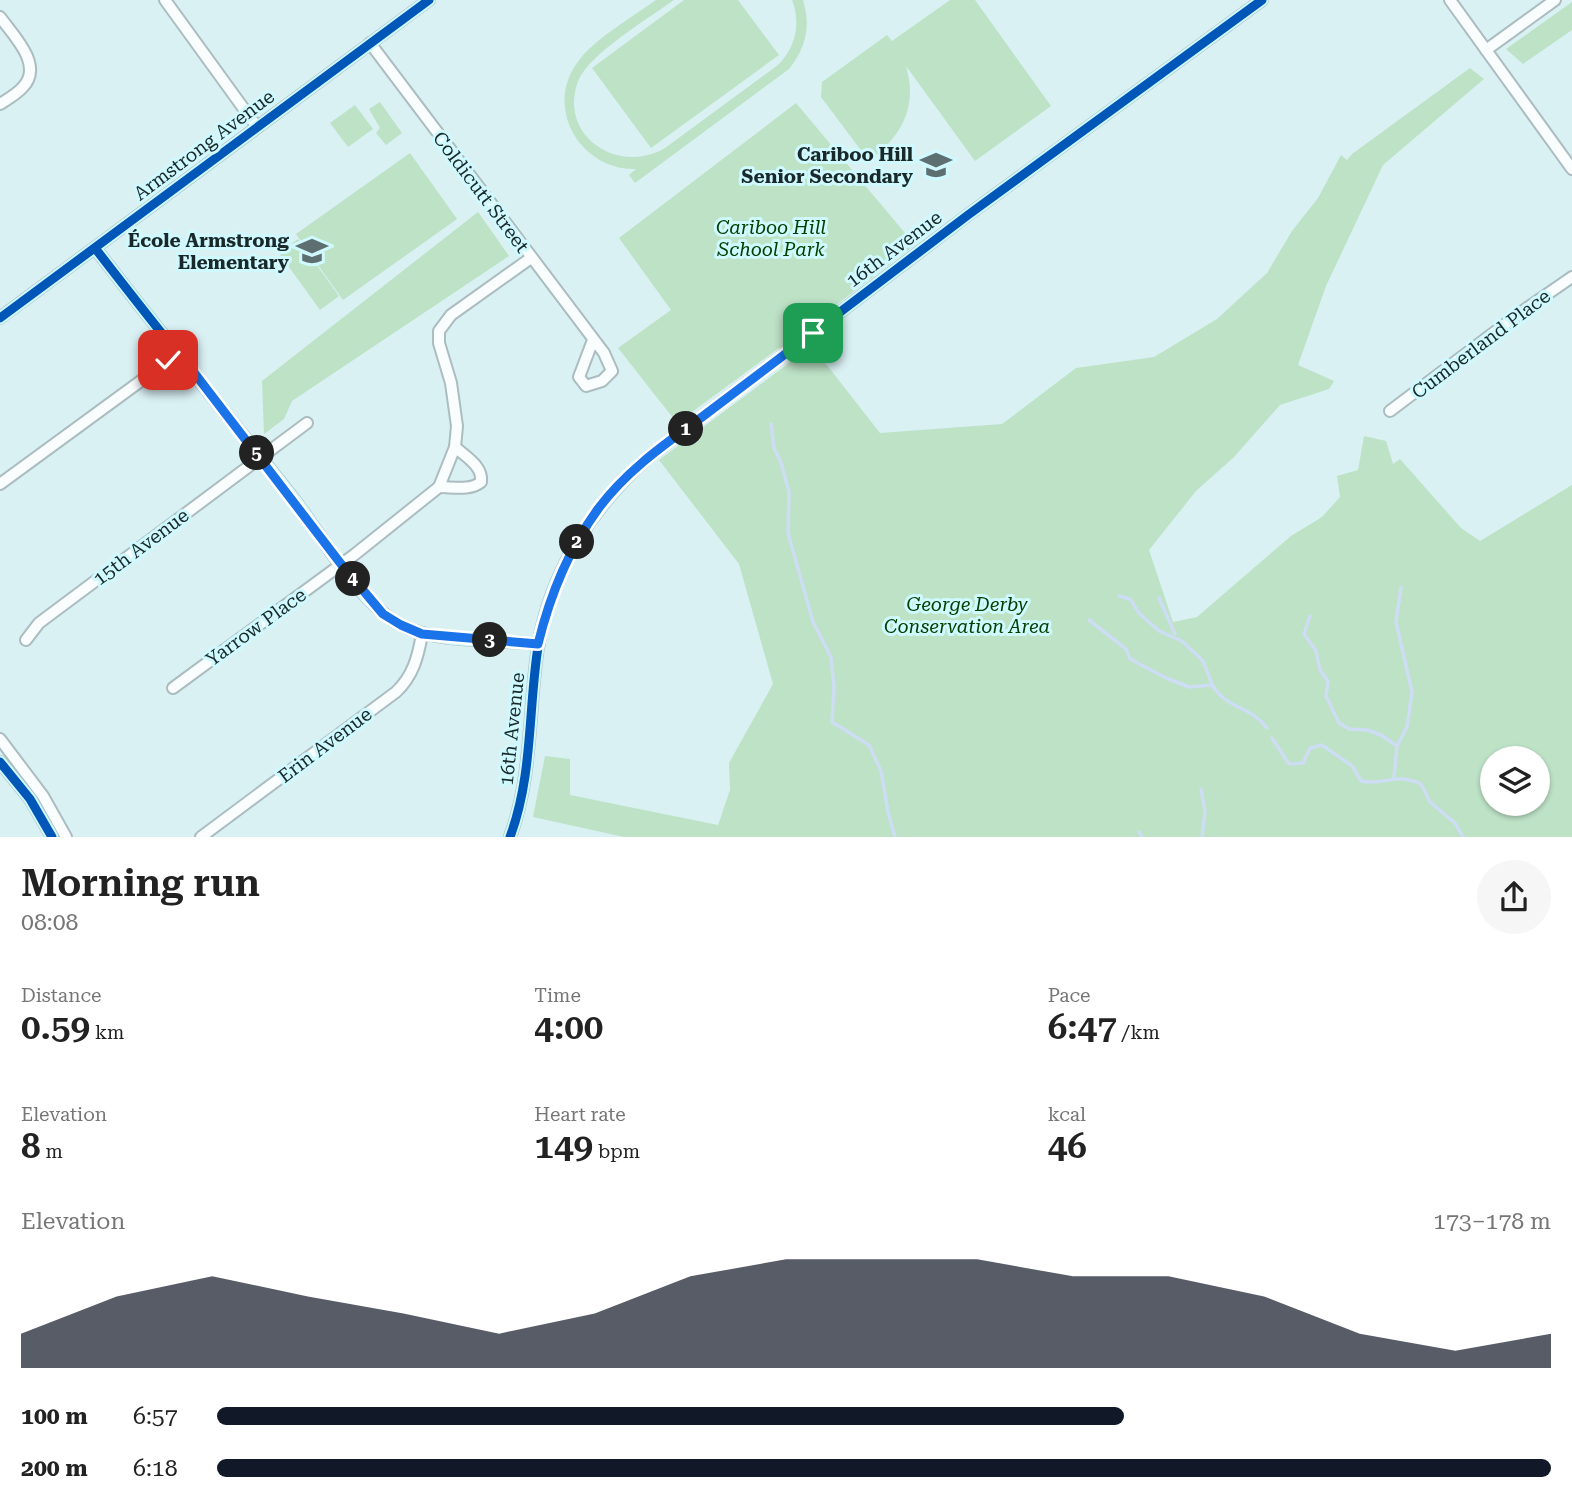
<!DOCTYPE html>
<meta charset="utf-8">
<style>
:root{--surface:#fff;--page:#f6f6f6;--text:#222;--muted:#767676;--accent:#111827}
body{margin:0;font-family:"Roboto Serif",serif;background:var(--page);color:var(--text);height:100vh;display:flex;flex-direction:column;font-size:26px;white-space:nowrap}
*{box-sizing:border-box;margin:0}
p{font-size:23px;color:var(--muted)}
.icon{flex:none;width:38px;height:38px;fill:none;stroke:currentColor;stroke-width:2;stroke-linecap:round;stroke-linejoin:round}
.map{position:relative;height:837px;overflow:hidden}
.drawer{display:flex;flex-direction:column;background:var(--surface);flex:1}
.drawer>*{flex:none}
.controls{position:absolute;left:1480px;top:746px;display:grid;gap:14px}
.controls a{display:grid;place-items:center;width:70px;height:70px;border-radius:50%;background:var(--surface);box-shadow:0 2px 5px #0004;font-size:35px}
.pin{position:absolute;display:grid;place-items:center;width:60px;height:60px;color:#fff;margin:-30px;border-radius:14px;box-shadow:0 4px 10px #0006}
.km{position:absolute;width:35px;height:35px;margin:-18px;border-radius:50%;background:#222;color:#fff;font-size:19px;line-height:35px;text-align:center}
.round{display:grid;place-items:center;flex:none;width:74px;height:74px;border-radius:37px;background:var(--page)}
.overview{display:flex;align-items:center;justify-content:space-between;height:119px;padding:0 21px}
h1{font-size:38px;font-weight:600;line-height:52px}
.figures{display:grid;grid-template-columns:repeat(3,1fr);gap:10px;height:119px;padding:7px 21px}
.figures div{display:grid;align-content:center}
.figures b{font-size:35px;font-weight:600}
.figures small{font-size:19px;font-weight:400}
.figures p{font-size:19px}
.chart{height:196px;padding:14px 21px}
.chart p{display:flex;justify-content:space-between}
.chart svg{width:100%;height:126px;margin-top:7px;fill:var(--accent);opacity:.7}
ul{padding:0 21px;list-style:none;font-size:23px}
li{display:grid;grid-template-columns:112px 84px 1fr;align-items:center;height:52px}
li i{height:18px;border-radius:9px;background:var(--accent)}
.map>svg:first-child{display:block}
.green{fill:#bde2c6;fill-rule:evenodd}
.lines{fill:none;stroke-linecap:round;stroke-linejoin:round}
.stream{stroke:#cdddf4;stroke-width:3.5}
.minor-casing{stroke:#abbdc0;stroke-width:14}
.minor{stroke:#f9fdfd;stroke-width:10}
.cycleway-casing{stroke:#cff9fe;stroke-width:13}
.cycleway{stroke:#0057b8;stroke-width:9}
.route-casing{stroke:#fff;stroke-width:14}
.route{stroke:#1a73e8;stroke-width:9}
.labels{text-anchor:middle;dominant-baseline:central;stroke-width:6;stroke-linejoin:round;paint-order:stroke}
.street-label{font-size:19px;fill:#19292a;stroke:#cff9fe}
.poi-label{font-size:19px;font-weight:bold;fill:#19292a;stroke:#cff9fe;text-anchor:end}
.park-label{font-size:19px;font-style:italic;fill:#004200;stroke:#cff9fe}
</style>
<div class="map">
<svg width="1572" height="837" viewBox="0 0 1572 837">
<rect width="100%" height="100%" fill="#daf1f4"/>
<!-- green -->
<g class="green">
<path d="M656 0H674C649 18 591 53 579 79 556 134 617 176 665 148L778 65C796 47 801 23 792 0H803C811 26 806 48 789 69L635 183 629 175 636 169C579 170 542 105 580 59 596 38 634 16 656 0Z"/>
<path d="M684 0H738L779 55 651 148 592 68Z"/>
<path d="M950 0H975L1051 106 975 161 906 66C918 107 902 136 869 161L821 97 822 82 887 35 892 41Z"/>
<path d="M1572 2V30L1523 64 1506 49Z"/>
<path d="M1470 68 1484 79 1383 165 1326 286 1298 365 1334 381 1329 389 1280 405 1234 457 1196 491 1149 550 1173 622 1197 617 1291 536 1322 517 1340 497 1337 476 1358 470 1364 436 1386 441 1393 464 1400 459 1461 528 1480 541 1572 485V837H624L533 817 545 756 570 759V795L718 825 730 790 729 763 773 684 739 564 659 460 789 363 795 354 812 346 880 433 1002 424 1076 368 1154 357 1217 319 1267 273 1292 231 1318 198 1341 155 1347 160 1352 154ZM1493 758H1538V803H1493Z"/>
<path d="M380 102 402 133 386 145 376 133 380 128 369 109Z"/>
<path d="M796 103 915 245 794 337 786 347 779 348 677 423 618 348 671 310 619 238Z"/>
<path d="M355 105 373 129 348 147 330 123Z"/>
<path d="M410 153 457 219 343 300 296 234Z"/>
<path d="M478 212 509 256 292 401 284 419 264 434 262 381Z"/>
<path d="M298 239 339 296 320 310 279 253Z"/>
</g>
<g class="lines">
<!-- stream -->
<g class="stream">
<path d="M771 424 774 448 781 463 789 492 788 533 813 622 831 657 834 686 832 722 869 745 881 771 888 812 895 837"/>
<path d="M1119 596 1130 599 1139 613 1159 631 1182 641 1203 661 1212 684"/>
<path d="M1159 598 1175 634"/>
<path d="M1310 616 1304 634 1316 651 1320 670 1328 681 1326 696 1339 723 1349 729 1367 730 1381 735 1397 746"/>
<path d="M1089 620 1126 649 1130 659 1166 678 1189 687 1212 685C1229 711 1250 705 1267 728"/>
<path d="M1272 738 1289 764 1303 763 1310 748 1322 745 1352 766 1361 781C1385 786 1395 772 1421 784L1430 802 1455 823 1463 837"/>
<path d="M1394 777 1397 746 1407 727 1412 692 1396 622 1401 587"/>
<path d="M1201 789 1205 811 1202 837"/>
<path d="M1139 832 1142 837"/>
</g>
<defs>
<g id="minor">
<path d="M165 0 257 127"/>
<path d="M1450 0 1572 169"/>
<path d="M0 17C13 35 44 65 23 87 17 94 8 99 0 104"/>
<path d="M370 43 604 353 612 371 602 381 586 386 579 377 593 340"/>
<path d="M1486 50 1555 0"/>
<path d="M95 248C161 334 229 417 296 502 324 539 361 606 403 626 437 643 499 640 539 644"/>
<path d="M0 318 429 0"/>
<path d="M1390 411 1520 313 1572 277"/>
<path d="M0 484 179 353"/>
<path d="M439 487C453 487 470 491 481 482 483 466 466 457 455 447"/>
<path d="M26 640 39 623 307 423"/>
<path d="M173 688 354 555 439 487 455 447 457 426 451 383 439 343V331L451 315 531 258"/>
<path d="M0 739 43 796 66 837"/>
<path d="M0 762 30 799 52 837"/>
<path d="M201 837 396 692C413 676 418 657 422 634"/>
<path d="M510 837C533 775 528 711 538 647 550 572 593 505 649 457L968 215 1262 0"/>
</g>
</defs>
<!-- minor casing -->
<use href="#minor" class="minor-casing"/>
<!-- minor -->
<use href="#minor" class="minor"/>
<defs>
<g id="cycleway">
<path d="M95 248C161 334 229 417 296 502 324 539 361 606 403 626 437 643 499 640 539 644"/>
<path d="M0 318 429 0"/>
<path d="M0 762 30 799 52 837"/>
<path d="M510 837C533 775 528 711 538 647 550 572 593 505 649 457L968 215 1262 0"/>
</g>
</defs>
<!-- cycleway casing -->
<use href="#cycleway" class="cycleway-casing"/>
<!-- cycleway -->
<use href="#cycleway" class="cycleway"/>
</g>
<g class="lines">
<defs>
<path id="route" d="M168 360 179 353 341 564 383 614 401 625 422 634 538 644C550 595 568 550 598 509 626 471 665 444 702 417 739 389 776 361 813 333"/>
</defs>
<!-- route casing -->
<use href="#route" class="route-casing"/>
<!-- route -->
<use href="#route" class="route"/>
</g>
<!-- icons -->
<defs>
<symbol id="school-bare" viewBox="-9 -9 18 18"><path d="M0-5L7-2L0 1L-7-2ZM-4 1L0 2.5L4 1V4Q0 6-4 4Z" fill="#5d6f71" stroke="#cff9fe" stroke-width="2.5" paint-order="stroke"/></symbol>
</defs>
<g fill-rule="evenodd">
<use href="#school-bare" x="914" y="143" width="44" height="44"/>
<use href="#school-bare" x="290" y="229" width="44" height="44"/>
</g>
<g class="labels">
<!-- street labels -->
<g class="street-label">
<text transform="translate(204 145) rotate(-37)">Armstrong Avenue</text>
<text transform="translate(481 192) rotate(53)">Coldicutt Street</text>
<text transform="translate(894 249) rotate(-37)">16th Avenue</text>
<text transform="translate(1481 344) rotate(-37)">Cumberland Place</text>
<text transform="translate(141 547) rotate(-37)">15th Avenue</text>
<text transform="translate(256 627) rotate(-36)">Yarrow Place</text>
<text transform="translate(512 729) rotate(-84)">16th Avenue</text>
<text transform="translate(325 745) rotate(-37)">Erin Avenue</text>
</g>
<!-- poi labels -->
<g class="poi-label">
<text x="913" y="154">Cariboo Hill<tspan x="913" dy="22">Senior Secondary</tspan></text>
<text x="289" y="240">École Armstrong<tspan x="289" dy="22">Elementary</tspan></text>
</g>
<!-- park labels -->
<g class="park-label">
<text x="771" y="227">Cariboo Hill<tspan x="771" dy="22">School Park</tspan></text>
<text x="967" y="604">George Derby<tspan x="967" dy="22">Conservation Area</tspan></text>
</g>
</g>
</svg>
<div class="controls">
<a><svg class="icon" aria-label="layers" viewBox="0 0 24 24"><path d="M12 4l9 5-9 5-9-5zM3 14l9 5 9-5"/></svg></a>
</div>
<div class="pin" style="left:813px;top:333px;background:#1e9e55"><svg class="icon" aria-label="arrive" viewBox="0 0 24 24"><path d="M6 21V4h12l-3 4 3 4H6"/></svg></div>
<div class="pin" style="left:168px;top:360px;background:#d93025"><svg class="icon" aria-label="check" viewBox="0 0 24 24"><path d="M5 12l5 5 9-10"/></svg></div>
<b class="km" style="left:686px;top:429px">1</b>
<b class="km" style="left:577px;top:542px">2</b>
<b class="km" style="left:490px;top:640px">3</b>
<b class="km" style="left:353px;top:579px">4</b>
<b class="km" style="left:257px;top:453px">5</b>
</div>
<section class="drawer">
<div class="overview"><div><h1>Morning run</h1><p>08:08</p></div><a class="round"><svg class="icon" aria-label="share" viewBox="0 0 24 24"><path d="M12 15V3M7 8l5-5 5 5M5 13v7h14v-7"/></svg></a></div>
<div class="figures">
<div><p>Distance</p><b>0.59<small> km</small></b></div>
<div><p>Time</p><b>4:00</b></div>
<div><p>Pace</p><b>6:47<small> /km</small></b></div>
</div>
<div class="figures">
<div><p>Elevation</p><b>8<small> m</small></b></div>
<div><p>Heart rate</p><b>149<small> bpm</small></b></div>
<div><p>kcal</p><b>46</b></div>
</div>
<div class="chart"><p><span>Elevation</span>173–178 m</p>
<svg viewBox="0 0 160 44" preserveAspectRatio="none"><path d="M0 44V32L10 19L20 12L30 19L40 25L50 32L60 25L70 12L80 6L90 6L100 6L110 12L120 12L130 19L140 32L150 38L160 32V44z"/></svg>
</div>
<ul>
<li><b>100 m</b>6:57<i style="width:68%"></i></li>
<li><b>200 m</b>6:18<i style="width:100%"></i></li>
</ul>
</section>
